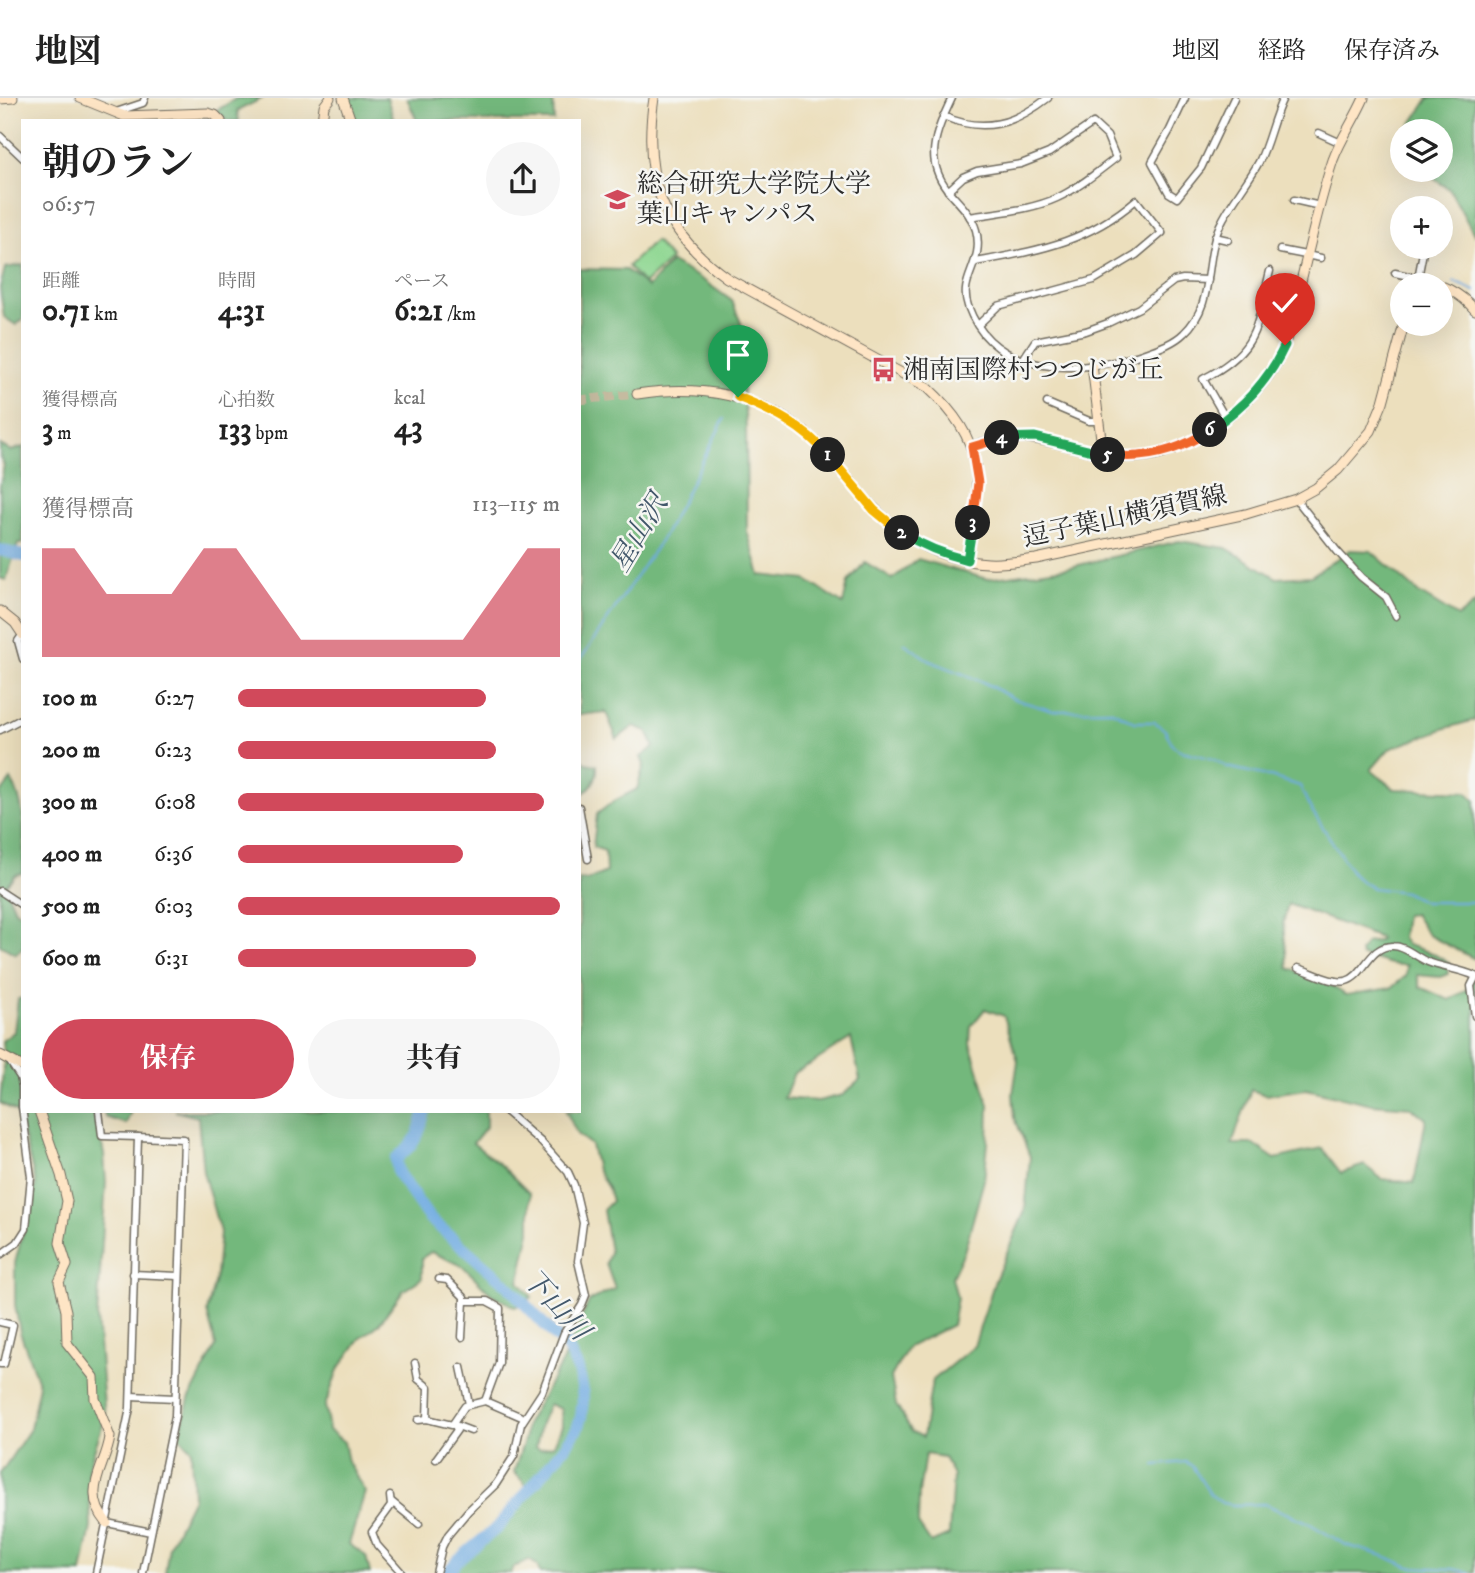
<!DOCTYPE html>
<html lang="ja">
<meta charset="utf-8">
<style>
:root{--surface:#fff;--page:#f6f6f6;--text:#222;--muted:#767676;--line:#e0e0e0;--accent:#d1495b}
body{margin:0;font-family:"IM FELL DW Pica","Noto Serif JP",serif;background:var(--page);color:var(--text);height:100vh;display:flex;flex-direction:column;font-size:26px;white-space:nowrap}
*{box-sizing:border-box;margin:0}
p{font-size:23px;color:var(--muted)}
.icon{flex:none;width:38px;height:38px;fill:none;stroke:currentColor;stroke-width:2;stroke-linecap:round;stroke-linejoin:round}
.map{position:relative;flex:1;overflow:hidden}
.details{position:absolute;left:21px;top:21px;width:560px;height:994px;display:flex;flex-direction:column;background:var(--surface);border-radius:0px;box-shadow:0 7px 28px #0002}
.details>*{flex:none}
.tools{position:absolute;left:1390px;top:21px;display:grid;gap:14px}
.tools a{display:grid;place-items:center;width:63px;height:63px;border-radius:50%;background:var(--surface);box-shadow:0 7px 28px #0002;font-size:35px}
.pin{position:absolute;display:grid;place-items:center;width:60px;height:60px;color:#fff;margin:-72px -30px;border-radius:50% 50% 50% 0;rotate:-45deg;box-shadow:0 0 7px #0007}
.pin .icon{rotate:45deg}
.km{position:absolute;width:35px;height:35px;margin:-18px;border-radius:50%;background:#222;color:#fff;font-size:19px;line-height:35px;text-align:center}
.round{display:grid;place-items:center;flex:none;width:74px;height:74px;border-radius:37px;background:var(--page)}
.overview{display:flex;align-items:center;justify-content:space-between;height:119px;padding:0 21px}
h1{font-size:38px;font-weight:700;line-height:52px}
.stats{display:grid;grid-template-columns:repeat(3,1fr);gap:10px;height:119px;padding:7px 21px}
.stats div{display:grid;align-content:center}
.stats b{font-size:30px;font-weight:700}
.stats small{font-size:19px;font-weight:400}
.stats p{font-size:19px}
.chart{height:196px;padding:14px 21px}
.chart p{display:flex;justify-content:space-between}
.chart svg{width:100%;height:126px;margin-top:7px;fill:var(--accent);opacity:.7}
.primary-button{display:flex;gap:14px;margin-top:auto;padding:14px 21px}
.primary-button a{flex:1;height:80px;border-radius:42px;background:var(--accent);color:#fff;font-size:28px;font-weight:700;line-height:80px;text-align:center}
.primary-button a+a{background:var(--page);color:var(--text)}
ul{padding:0 21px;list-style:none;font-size:23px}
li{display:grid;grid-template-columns:112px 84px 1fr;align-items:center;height:52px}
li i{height:18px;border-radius:9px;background:var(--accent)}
header{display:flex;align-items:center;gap:42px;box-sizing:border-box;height:98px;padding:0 35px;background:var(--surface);border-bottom:2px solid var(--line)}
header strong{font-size:33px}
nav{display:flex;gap:38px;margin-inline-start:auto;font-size:24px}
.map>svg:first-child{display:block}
.green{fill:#8fd792;stroke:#5d815e;stroke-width:2}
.forest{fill:#73b87c;stroke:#4f7254;stroke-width:2;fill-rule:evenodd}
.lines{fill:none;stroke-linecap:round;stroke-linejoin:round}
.stream{stroke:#70abe1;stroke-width:2}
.river{stroke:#70abe1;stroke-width:12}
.secondary-tunnel{stroke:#c5bba0;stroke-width:9;stroke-dasharray:9 4.5;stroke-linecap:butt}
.street-casing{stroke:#6f6a5e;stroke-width:9}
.secondary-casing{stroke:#6f6a5e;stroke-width:11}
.street{stroke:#fff;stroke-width:6}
.secondary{stroke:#fee5c5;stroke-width:9}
.split-1-casing{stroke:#fff;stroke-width:14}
.split-2-casing{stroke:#fff;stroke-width:14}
.split-3-casing{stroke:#fff;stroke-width:14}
.split-4-casing{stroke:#fff;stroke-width:14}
.split-5-casing{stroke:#fff;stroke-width:14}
.split-6-casing{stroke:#fff;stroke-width:14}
.split-7-casing{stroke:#fff;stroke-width:14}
.split-1{stroke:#f5b400;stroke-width:9}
.split-2{stroke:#f5b400;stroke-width:9}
.split-3{stroke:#22a559;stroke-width:9}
.split-4{stroke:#f0652b;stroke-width:9}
.split-5{stroke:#22a559;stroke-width:9}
.split-6{stroke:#f0652b;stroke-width:9}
.split-7{stroke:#22a559;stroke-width:9}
.labels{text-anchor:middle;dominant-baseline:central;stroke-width:5;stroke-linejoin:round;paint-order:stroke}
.poi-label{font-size:26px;fill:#2b2b2b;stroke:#f6f6f2;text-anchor:start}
.street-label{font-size:26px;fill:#2b2b2b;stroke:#f6f6f2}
.water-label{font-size:28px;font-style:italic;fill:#43586b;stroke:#f6f6f2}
</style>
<header>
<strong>地図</strong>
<nav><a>地図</a><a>経路</a><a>保存済み</a></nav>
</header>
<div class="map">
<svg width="1475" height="1475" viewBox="0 0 1475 1475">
<rect width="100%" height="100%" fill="#f6f6f2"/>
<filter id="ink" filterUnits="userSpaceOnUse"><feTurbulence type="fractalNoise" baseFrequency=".0143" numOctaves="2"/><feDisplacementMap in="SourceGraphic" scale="14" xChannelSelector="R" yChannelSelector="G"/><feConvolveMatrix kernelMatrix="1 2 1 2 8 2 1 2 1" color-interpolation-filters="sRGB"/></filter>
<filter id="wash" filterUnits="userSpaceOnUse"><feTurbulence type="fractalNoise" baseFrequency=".00686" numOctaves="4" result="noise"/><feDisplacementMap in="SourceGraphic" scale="28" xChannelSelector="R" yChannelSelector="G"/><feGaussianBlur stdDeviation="1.57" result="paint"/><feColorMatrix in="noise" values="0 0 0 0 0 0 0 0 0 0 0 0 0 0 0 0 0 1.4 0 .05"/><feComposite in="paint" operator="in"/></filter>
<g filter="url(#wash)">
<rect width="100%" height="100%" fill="#ecdfbd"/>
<!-- green -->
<path class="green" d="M655 143 671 161 644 186 628 168Z"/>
<!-- forest -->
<g class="forest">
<path d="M237 0H263L237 13 239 23H227L216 13Z"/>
<path d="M347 0H387L394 23H354Z"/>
<path d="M407 0H553L554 23H417Z"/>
<path d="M1429 0H1475V138L1450 92 1422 72H1440V33H1407Z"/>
<path d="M671 164 703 182 732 203 747 240 741 269 746 328 747 433 760 477 806 482 843 506 848 484 865 464 892 481 918 461 987 481 1066 470 1179 443 1226 450 1277 480 1311 478 1350 452 1371 453 1419 495 1458 519 1475 505V622L1446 630 1389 651 1371 672 1394 691 1467 694 1475 702V861L1428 837 1414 816 1405 817 1402 840 1407 847 1432 855 1449 865 1448 876 1440 879 1417 877 1420 889 1449 902 1466 892 1475 877V1475H540L537 1467 529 1462 514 1469 511 1475H453L460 1466 500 1432 532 1393 514 1374 525 1339 526 1327 562 1264 589 1203 615 1191 606 1166 610 1154 603 1112 612 1103 608 1090 597 1072 591 1047 577 1036 566 1013H579V782H588L606 774 605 753 593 749 597 716 614 703 637 691 644 667 641 659 654 649 647 633 634 628 617 641 606 614 579 617V171L626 172 648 189ZM1288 806 1380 840 1378 843 1366 845 1360 854 1361 858C1380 861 1387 868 1407 867L1406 878 1391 890 1346 897 1325 884 1288 870 1283 826ZM985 911 1004 918 1018 963 1013 996 1015 1020 1030 1059 1025 1113 995 1182 974 1248 932 1283 923 1339 912 1334 896 1307 891 1279 908 1249 952 1227 957 1200 952 1179 964 1154 984 1082 988 1045 989 1007 970 945 971 928ZM851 940 860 982 843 997 818 1003 784 1000 794 975 811 966ZM1306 991 1372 1006 1411 1009 1426 1021 1414 1085 1382 1081 1364 1067 1341 1075 1322 1050 1275 1061 1253 1046H1232L1251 992 1266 997ZM549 1306 561 1311 562 1328 554 1347 540 1351 536 1349 541 1325ZM925 1356 944 1359 953 1378 949 1437 931 1445 918 1426 919 1395Z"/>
<path d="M23 167V221L16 227 4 219 0 190 5 170Z"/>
<path d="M0 347 11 353 23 349V446H18L6 482 0 480V388L4 367 0 359Z"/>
<path d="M579 659 586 665 597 667C598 681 591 691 579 698Z"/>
<path d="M11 682C28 709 23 745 23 775L15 777 5 789 15 812 23 817V849L16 856 0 847V696Z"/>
<path d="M23 900V1013H91L96 1016 104 1057 106 1084 97 1220 105 1320 88 1371 91 1429 82 1475H0V1376L30 1331 39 1287 20 1234 15 1207V1165L36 1085 17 1014 0 1005 4 964 2 943 14 934 18 901Z"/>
<path d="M104 1013H131L126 1026 105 1019Z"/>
<path d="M175 1013H486V1029L473 1045 503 1069 530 1096V1134L519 1184 532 1199 515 1209 491 1196 463 1168 431 1154 422 1160V1180L403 1193 378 1227 360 1241 338 1272 325 1308 329 1332 344 1344 348 1364 365 1394 349 1446 366 1458 370 1475H165L169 1448 193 1400 191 1351 179 1338 189 1301 216 1248 207 1214 216 1177 220 1134 203 1074 198 1019Z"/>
</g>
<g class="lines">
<!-- stream -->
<g class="stream">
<path d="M1454 184 1475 193"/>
<path d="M904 545 930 563 983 584 1014 601 1053 613 1110 612 1135 624H1154L1165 632 1173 648 1182 653 1213 661 1227 669 1267 678 1300 688 1309 708 1353 776 1362 784 1373 790 1405 794 1424 804H1475"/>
<path d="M579 564 666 434 724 321"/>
<path d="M1155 1367 1186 1364 1192 1368 1210 1396 1222 1405 1234 1407 1264 1406 1305 1423 1346 1447 1384 1458 1410 1469 1453 1471 1470 1475"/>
</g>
<!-- river -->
<g class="river">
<path d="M0 452 23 458"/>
<path d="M425 1013 418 1036 412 1046 396 1061 398 1075 429 1120 506 1186 555 1238 566 1247 578 1271 582 1288 583 1302 581 1319 577 1331 564 1350 498 1429 458 1462 447 1475"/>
</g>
</g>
</g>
<g filter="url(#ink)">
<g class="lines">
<!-- secondary-tunnel -->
<path class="secondary-tunnel" d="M579 302 637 296"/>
<defs>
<g id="street">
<path d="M952 0C935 36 922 64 952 97 962 108 972 118 976 132 985 165 958 180 968 208 994 280 1082 277 1142 256 1156 251 1173 246 1184 235 1216 205 1203 164 1220 127 1230 105 1247 86 1259 64 1269 44 1273 20 1283 0"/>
<path d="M1185 0 1170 32 1152 64 1169 95 1177 100 1201 70 1234 0"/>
<path d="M116 14 143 5 145 0"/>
<path d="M943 18C984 36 1014 26 1048 0"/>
<path d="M1319 35 1341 45"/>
<path d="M0 38 23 60"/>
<path d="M948 93 963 79 977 73 1021 66 1049 55 1093 25 1107 38 1116 60C1097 74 1079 90 1057 100 1031 112 999 114 970 119"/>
<path d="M1294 102 1320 108"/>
<path d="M1430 110H1432"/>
<path d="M1215 139 1228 142"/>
<path d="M1280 152 1321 160"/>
<path d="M976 164C1039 152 1086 145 1136 102L1162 135 1136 157 1094 182 998 208 978 227"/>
<path d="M1395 175 1418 180 1424 149"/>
<path d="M1022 263 1035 243 1086 233 1108 225 1139 210 1174 183 1183 181 1208 182"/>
<path d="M1047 305 1089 323H1099"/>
<path d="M1226 321 1203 281C1259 252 1256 230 1270 173"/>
<path d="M1296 401 1337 453 1361 479 1386 499 1396 518"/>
<path d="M23 536 18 543 23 561"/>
<path d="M0 632 23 620"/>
<path d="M579 709 588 761"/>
<path d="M0 793 23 808"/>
<path d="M1298 870C1312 874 1332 886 1346 883 1365 878 1369 847 1393 848 1405 848 1416 859 1428 864 1443 870 1460 871 1475 878"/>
<path d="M1475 880 1471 888 1475 918"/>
<path d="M99 1013 102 1038 138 1039"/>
<path d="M0 1157 17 1145 26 1131 31 1079 22 1009V989L20 979 10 964"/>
<path d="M133 1176 178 1178"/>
<path d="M439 1181 447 1182 464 1199V1203"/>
<path d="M0 1224 13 1227 4 1266H0"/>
<path d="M462 1239 464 1203H487L500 1210 499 1265 485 1303"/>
<path d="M415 1265 418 1281 428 1289 427 1321"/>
<path d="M461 1269 469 1306"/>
<path d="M131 1298 175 1300"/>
<path d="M418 1322 427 1321 452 1327 465 1308 485 1303 524 1320"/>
<path d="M455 1327 471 1333"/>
<path d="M436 1361 457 1332 454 1325"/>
<path d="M390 1398 391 1408 372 1434 377 1447 402 1475"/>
<path d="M392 1404 419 1426"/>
<path d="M107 1425 151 1434"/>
<path d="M96 1475 130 1310 138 1039 184 1041 175 1318 143 1475"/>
<path d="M436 1475 442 1449 448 1437 468 1413 496 1386 514 1358 521 1326 542 1294 564 1235 582 1207 586 1197 578 1163 583 1125 574 1087 568 1074 541 1044 505 1013"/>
</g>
<g id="secondary">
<path d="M80 0 124 18 208 15 215 17 221 23"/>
<path d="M343 0 351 23"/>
<path d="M654 0C642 78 661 133 727 180L927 289C990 347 980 385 967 462"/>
<path d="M0 1 13 0"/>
<path d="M322 23 324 8 330 0"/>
<path d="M1415 187 1418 180C1440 186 1460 194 1475 212"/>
<path d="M1092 267 1103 357"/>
<path d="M637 296C695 287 751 294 799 330 821 345 837 368 854 388 888 429 932 463 988 465 1004 466 1020 463 1036 461L1246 416 1296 401 1316 390 1338 372 1371 333 1383 304 1404 226"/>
<path d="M972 349C1028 322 1081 361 1138 359 1164 358 1192 344 1212 330 1239 312 1263 291 1278 262 1289 240 1293 214 1299 191 1310 148 1319 104 1333 62 1341 40 1355 21 1364 0"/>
<path d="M0 513 15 525 23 537"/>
<path d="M0 957 23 969"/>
<path d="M39 1013 61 1077 67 1103 60 1145 67 1167 59 1184 66 1213 67 1245 94 1279 95 1301 110 1339C106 1369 80 1393 107 1425"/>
</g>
</defs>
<!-- street casing -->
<use href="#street" class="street-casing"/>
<!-- secondary casing -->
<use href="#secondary" class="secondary-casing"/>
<!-- street -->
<use href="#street" class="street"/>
<!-- secondary -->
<use href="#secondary" class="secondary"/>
</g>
</g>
<g class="lines" filter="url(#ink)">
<defs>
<path id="split-1" d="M738 299C773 313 803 328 828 357"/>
<path id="split-2" d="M828 357 874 412 902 435"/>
<path id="split-3" d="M902 435C923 448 943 456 967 462L973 425"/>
<path id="split-4" d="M973 425 978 385 972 349 1002 340"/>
<path id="split-5" d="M1002 340 1035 339 1108 357"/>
<path id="split-6" d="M1108 357C1144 362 1179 353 1210 332"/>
<path id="split-7" d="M1210 332C1243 309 1268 284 1285 247"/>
</defs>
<!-- split-1 casing -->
<use href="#split-1" class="split-1-casing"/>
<!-- split-2 casing -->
<use href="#split-2" class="split-2-casing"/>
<!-- split-3 casing -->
<use href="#split-3" class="split-3-casing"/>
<!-- split-4 casing -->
<use href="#split-4" class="split-4-casing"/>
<!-- split-5 casing -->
<use href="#split-5" class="split-5-casing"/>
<!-- split-6 casing -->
<use href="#split-6" class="split-6-casing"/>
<!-- split-7 casing -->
<use href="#split-7" class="split-7-casing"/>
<!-- split-1 -->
<use href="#split-1" class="split-1"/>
<!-- split-2 -->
<use href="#split-2" class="split-2"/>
<!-- split-3 -->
<use href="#split-3" class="split-3"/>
<!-- split-4 -->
<use href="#split-4" class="split-4"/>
<!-- split-5 -->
<use href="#split-5" class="split-5"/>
<!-- split-6 -->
<use href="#split-6" class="split-6"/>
<!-- split-7 -->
<use href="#split-7" class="split-7"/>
</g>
<!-- icons -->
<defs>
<symbol id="university-bare" viewBox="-9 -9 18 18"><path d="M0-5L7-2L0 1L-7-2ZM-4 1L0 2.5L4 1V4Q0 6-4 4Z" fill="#d1495b" stroke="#f6f6f2" stroke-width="2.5" paint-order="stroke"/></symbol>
<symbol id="bus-bare" viewBox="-9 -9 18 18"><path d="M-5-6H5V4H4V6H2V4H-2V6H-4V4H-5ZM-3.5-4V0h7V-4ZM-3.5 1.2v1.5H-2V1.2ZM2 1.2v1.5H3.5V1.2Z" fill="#d1495b" stroke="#f6f6f2" stroke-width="2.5" paint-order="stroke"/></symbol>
</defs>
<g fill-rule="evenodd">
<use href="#university-bare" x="600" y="84" width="35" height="35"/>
<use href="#bus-bare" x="866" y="254" width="35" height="35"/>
</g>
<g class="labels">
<!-- poi labels -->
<g class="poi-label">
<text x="637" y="86">総合研究大学院大学<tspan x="637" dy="30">葉山キャンパス</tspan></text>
<text x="903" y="272">湘南国際村つつじが丘</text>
</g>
<!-- street labels -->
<g class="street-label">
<text transform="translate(1125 419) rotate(-12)">逗子葉山横須賀線</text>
</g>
<!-- water labels -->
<g class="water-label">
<text transform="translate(639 435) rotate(-59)">星山沢</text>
<text transform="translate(556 1207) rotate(48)">下山川</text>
</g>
</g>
</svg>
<div class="tools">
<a><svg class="icon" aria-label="layers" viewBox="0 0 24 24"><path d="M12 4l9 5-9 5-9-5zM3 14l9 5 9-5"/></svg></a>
<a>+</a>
<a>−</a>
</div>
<div class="pin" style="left:738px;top:299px;background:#1e9e55"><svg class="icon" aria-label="arrive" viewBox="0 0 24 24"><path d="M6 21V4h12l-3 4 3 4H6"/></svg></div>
<div class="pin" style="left:1285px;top:247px;background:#d93025"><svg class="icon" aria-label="check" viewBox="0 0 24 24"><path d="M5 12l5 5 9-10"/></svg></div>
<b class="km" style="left:828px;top:357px">1</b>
<b class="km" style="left:902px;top:435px">2</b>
<b class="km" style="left:973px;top:425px">3</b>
<b class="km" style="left:1002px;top:340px">4</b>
<b class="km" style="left:1108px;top:357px">5</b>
<b class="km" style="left:1210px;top:332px">6</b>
<section class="details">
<div class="overview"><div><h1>朝のラン</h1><p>06:57</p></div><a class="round"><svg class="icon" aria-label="share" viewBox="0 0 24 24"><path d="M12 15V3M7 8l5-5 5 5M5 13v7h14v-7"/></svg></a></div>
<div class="stats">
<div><p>距離</p><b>0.71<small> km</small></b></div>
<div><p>時間</p><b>4:31</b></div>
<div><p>ペース</p><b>6:21<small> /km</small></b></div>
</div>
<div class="stats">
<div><p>獲得標高</p><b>3<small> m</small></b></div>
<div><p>心拍数</p><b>133<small> bpm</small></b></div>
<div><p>kcal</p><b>43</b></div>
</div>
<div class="chart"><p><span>獲得標高</span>113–115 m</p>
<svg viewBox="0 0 160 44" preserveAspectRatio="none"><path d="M0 44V6L10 6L20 22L30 22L40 22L50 6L60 6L70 22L80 38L90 38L100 38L110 38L120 38L130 38L140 22L150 6L160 6V44z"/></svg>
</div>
<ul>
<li><b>100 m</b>6:27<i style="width:77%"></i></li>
<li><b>200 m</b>6:23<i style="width:80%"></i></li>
<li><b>300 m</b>6:08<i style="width:95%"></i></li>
<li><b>400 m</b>6:36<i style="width:70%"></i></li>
<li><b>500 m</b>6:03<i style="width:100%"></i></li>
<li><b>600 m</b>6:31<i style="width:74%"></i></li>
</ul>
<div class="primary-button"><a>保存</a><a>共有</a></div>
</section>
</div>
